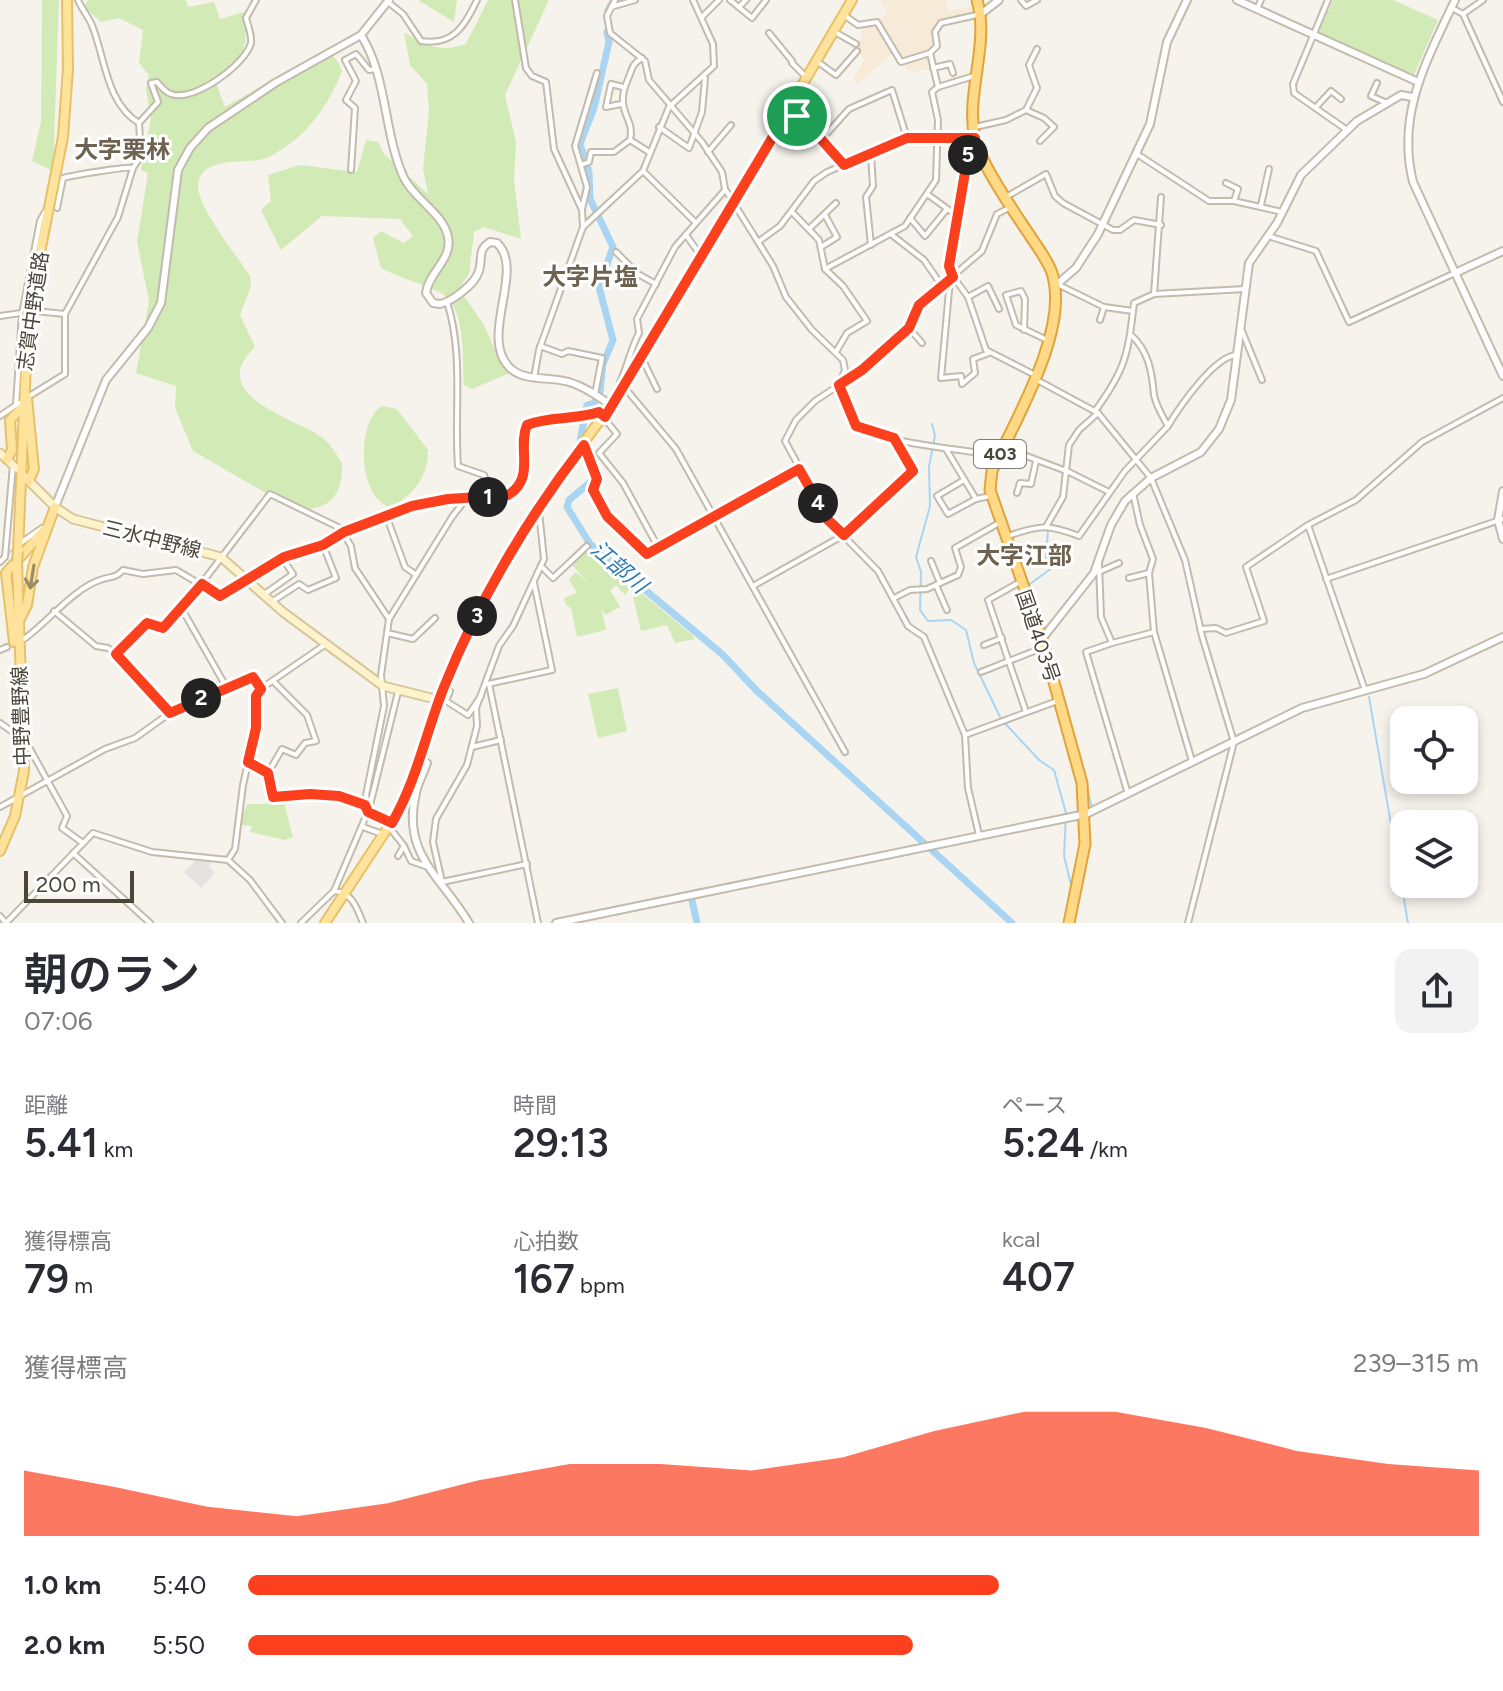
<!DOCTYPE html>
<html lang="ja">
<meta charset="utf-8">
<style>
:root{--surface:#fff;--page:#f2f2f3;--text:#2b2b33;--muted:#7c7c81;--accent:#fc3f1d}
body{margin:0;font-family:Figtree,"Noto Sans JP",sans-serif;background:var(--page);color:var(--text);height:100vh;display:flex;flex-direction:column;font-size:30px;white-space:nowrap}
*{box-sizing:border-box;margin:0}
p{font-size:26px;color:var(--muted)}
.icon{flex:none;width:44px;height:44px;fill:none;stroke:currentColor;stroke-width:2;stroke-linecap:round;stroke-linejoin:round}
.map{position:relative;height:923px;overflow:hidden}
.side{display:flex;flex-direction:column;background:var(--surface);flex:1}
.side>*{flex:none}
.tools{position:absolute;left:1390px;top:706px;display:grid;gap:16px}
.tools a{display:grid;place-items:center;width:88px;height:88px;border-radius:16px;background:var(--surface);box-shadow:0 4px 12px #0003;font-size:40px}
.scale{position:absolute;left:24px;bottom:20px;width:110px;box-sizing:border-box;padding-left:8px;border:4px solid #4b4439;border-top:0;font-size:22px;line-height:28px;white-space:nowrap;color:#4b4439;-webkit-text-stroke:6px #fff;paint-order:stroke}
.pin{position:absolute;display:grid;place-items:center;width:68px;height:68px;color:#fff;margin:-34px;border:4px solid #fff;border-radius:50%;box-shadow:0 2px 8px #0007}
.km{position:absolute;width:40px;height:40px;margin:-20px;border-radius:50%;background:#222;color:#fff;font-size:22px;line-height:40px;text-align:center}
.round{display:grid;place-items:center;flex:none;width:84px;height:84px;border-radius:16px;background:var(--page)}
.head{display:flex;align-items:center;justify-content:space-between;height:136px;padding:0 24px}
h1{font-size:44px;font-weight:600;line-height:60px}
.metrics{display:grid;grid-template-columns:repeat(3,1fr);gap:12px;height:136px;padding:8px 24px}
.metrics div{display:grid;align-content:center}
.metrics b{font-size:40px;font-weight:600}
.metrics small{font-size:22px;font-weight:400}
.metrics p{font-size:22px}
.chart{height:224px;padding:16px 24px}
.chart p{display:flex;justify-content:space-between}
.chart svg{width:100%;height:144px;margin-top:8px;fill:var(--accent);opacity:.7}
ul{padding:0 24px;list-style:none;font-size:26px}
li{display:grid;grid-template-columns:128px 96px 1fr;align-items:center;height:60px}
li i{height:20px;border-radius:10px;background:var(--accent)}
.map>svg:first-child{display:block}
.commercial{fill:#f7ead8}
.green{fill:#d2eab5}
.parking{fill:#e5e3e0}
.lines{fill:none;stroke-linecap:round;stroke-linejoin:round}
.stream{stroke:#a9d4f2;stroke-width:2}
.river{stroke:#a9d4f2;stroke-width:7}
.minor-casing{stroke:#c2bbae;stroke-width:8}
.tertiary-casing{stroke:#c2bbae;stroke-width:10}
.secondary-casing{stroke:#d6c79b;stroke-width:11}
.primary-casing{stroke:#e6c16a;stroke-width:12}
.trunk-casing{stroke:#e0a43c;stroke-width:13}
.minor{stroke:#fff;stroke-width:4}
.tertiary{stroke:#fff;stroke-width:6}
.secondary{stroke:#fff3cd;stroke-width:7}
.primary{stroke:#ffe39c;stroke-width:8}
.trunk{stroke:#ffd985;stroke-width:9}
.primary-bridge-casing{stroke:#e6c16a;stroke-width:12;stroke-linecap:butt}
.primary-bridge{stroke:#ffe39c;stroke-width:8}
.oneway{stroke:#9c8c66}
.route-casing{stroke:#fff;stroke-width:16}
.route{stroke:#fc3f1d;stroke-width:10}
.labels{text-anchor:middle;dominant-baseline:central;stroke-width:6;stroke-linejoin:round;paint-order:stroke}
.shield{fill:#fff;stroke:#817c74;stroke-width:2}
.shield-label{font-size:18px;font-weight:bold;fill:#4b4439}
.street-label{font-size:20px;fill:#4b4439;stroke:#fff}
.water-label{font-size:22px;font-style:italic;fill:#2e7ab2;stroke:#fff}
.quarter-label{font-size:24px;font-weight:bold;fill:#6e6250;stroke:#fff}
</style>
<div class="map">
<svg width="1503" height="923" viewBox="0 0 1503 923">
<rect width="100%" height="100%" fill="#f6f3ec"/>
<!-- commercial -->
<path class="commercial" d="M880 0H946L949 11 979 5 981 14 940 24 935 32 937 46 930 53 933 68 909 73 896 51 857 84 853 80 864 60 858 49 863 26 888 14Z"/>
<!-- green -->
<g class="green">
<path d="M42 0H59L53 171 32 161 41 122Z"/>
<path d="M88 0H186L188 7 214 2 220 19 244 12C248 54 246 52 214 78L225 107 321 52C333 52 338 61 342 71 331 99 313 128 288 145 281 149 274 155 267 158 248 165 199 154 198 186 198 208 237 256 250 276L251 286 240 315 255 347C204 396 296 418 323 438 331 445 337 454 342 464 343 500 324 514 290 507L193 451 175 408 176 386 136 373 149 301 137 242 148 173 141 170 151 118 146 90 149 75 139 63 143 30 119 18 101 22 84 7Z"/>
<path d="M418 0H457L454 22Z"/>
<path d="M488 0H549L505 95 516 142 514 181 521 239 484 227 474 232 469 274 459 289 484 325 500 362 510 373 472 389 464 385C462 359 467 304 439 292 420 283 400 278 381 268L373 238 381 231 404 243 413 236 400 219 322 216 281 250 261 210 271 201 268 175 300 165 357 172 366 140 378 142 384 154 428 194 423 169 429 111 427 84 410 65 404 32C427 46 440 53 466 44Z"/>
<path d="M1333 0H1393L1438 20 1414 75 1318 33Z"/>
<path d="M382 406 397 409 428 450C428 477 414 494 391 507 358 500 355 423 382 406Z"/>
<path d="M587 548 632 585 625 595 616 585 610 590 620 607 605 615 591 589 601 607 606 630 577 637 571 608 566 605 564 598 577 593 569 579 576 572 591 586 572 565Z"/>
<path d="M639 591 691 634 695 639 675 643 667 625 641 631 633 597Z"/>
<path d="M618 688 627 731 598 738 588 694Z"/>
<path d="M272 796 283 799 293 837 285 840 250 832 252 826 242 825V815L248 804H266Z"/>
</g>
<!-- parking -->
<path class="parking" d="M195 861 211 862 209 867 215 873 201 888 184 872Z"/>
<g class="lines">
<!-- stream -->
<g class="stream">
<path d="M607 32 605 11 611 0"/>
<path d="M932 424 935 435 929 467 930 506 916 557 921 572 920 610 928 621 951 620 966 630 974 663 1001 719 1039 760 1054 770 1066 813 1064 856 1072 889"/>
<path d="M1375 486 1424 444 1503 401"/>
<path d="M21 545 29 540"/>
<path d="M0 559 14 549"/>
<path d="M1027 586 1052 568 1046 557 1048 530"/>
<path d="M1333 593 1367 688"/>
<path d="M1369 697 1408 923"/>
<path d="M1087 787 1092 808 1089 809"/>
<path d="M1068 814 1081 811"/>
<path d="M1064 923 1066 915"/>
</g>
<!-- river -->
<g class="river">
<path d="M607 32 609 42 594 108 580 144 589 172 590 199 613 247 599 287 613 340 603 364 600 392 594 403 587 405 580 441 593 480 569 500 567 507 590 544 722 654 757 691 1012 923"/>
<path d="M691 896 697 923"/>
</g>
<defs>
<g id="minor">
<path d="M78 0C82 10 90 18 93 28 105 59 107 104 139 123"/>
<path d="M515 0 526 68 532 76 546 82 554 149 582 210 583 227"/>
<path d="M615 0 607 16 610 33 645 61 649 80 702 142 722 172 725 189 773 266 786 297 812 330 843 360 845 370 839 385 856 426C877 442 968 451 997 455"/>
<path d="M730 0 752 18 766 0"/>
<path d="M1021 0 1026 6 1037 0"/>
<path d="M1328 0 1293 84 1294 93 1347 130"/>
<path d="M388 2 403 14 421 41C453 46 465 26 477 0"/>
<path d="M611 7 635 0"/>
<path d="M739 7 746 0"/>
<path d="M1452 8 1463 14 1483 0"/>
<path d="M1257 9 1261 0"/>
<path d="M1463 14 1503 102"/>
<path d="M844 15 858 25 877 22 901 62 930 53 937 46 935 32 941 23 981 14"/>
<path d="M702 17 719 0"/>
<path d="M835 32 856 44"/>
<path d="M769 33 792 61"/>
<path d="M818 62 836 75 857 51"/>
<path d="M792 63 806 77"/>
<path d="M933 68 950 64 953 73"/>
<path d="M1377 83 1371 96 1387 103"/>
<path d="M938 87 974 76"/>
<path d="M621 104 606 107 611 84 623 87"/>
<path d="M1317 106 1331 91 1341 99"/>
<path d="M789 110 811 128 844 165"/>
<path d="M1026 110 1044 118 1054 127 1040 141"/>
<path d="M659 127 689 148 702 112 705 78"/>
<path d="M975 127 1006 120 1026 110 1037 88 1029 65 1037 49"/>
<path d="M787 137 797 116"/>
<path d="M822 139 849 109 892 90 907 138"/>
<path d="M630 140 649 152"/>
<path d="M708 152 731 125"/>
<path d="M871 154 873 186 866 197 871 245"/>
<path d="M1137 154 1209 201H1234"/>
<path d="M581 165 589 162 591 152H614L630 140C636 117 613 113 628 79 633 68 631 65 642 58"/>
<path d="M351 170 355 108 346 100 356 81 345 60 356 54 369 70 377 69"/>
<path d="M643 171 695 222"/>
<path d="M1226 183 1238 189 1234 201 1282 212"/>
<path d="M725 190 675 247 637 319 639 333C630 350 628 365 620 382L676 449 845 752"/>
<path d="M927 194 960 218"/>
<path d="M1006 197 1046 174 1055 196 1063 203 1113 230H1120L1134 220 1161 225"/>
<path d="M1261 205 1269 169"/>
<path d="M57 208 63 178C70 176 127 166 133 168"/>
<path d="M582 209 587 187 575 146 597 73"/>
<path d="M792 212 819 240 825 269 843 286 867 321 847 333 836 352"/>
<path d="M910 218 925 236 947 209"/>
<path d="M809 229 836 203"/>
<path d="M686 235 701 256"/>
<path d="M892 235 924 260 942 286"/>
<path d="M1268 236 1316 251 1349 322 1455 273"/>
<path d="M758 242 780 226 814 181 827 172 907 138H975L968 155 949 271 968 297 986 350 1035 375"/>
<path d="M821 247 837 237 825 215"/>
<path d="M616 252 638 274 656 284"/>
<path d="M825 269 905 226 936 180 938 120 932 92 938 87 930 53"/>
<path d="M950 280 941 378 961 376 962 384 975 373 973 359 989 353"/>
<path d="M1059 285 1104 307 1133 311"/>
<path d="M1154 294 1161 197"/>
<path d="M968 297 988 286 999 309"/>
<path d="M0 316 35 311 65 314"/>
<path d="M1100 320 1104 307"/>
<path d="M909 328 922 343"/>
<path d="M1024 330 1025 299 1021 291 1006 295 1016 325 1047 340"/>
<path d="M1242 331 1262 380"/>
<path d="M540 346 562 354 568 351 602 358 595 394"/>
<path d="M642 358 657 389"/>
<path d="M534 378 539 350 583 227 643 171 669 107 714 66 713 44 693 0"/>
<path d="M1037 380 1098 413 1151 478 1185 560 1202 636 1234 742 1188 923"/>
<path d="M31 395 65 374V314L118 217 133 168 141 156 139 123 158 102 151 83 157 82C161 87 165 92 171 94 193 103 246 64 251 43 252 35 248 26 246 18L256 0"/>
<path d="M16 405 22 314 40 221 45 212"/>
<path d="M1095 411C1126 369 1128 354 1134 303L1154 294 1245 289"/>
<path d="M0 416 19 403"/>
<path d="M1168 426C1180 406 1214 357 1236 355"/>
<path d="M584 445 597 479 593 490 607 516 647 554 799 469"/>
<path d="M1005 448 1069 472 1109 492"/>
<path d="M946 449 976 499 990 496"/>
<path d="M964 480 937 496 948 514 976 499"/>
<path d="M1017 493 1020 483 1031 484 1036 461"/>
<path d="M1133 493 1140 525 1153 559 1149 573 1154 632 1192 761"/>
<path d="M386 515 405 567 415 574"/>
<path d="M1047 525 1063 497 1069 445 1079 430 1098 413"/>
<path d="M1308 525 1365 690"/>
<path d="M1008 536C1040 525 1047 524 1079 536L1125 471 1168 426C1163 417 1156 406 1154 395 1152 373 1149 351 1131 335"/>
<path d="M22 542 42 528"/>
<path d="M931 561 940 583"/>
<path d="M0 562 5 557 13 465"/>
<path d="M1099 564 1101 617 1112 643 1086 652 1128 794"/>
<path d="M541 566 553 578 587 546"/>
<path d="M1101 571 1119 563"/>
<path d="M1129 578 1149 573"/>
<path d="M1326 579 1503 519"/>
<path d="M1020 582 988 600 1026 712"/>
<path d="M936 585 947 610"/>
<path d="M753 586 844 535 879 499 913 475 911 465 895 440"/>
<path d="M263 595 293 574 282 558"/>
<path d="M894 598 910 590 927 589 958 575 961 567 955 548 999 523"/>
<path d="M273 601 299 584 308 590 336 578 323 545"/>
<path d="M182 609 228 690"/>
<path d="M54 611 96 646 108 648 116 654 170 713"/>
<path d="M1200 629 1216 628 1226 633 1264 621 1246 567 1308 525 1356 500 1422 442 1503 398"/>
<path d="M387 633 413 639 435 618"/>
<path d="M24 639C46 624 73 589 100 580 110 576 115 579 123 570L143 574 176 570 220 596C242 587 257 571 277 560 292 553 309 551 324 544 356 530 385 512 420 503 443 497 501 505 516 490 534 473 519 445 527 425 550 416 575 420 599 412L617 434 599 453 623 483 658 547"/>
<path d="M1112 643 1154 632"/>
<path d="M984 645 1002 638"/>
<path d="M0 650 7 647"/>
<path d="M116 654 142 626 147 623 162 629 182 609 270 494 340 528 351 546 355 568 389 619"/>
<path d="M981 672 1042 648"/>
<path d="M274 682 307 715 316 741 305 743 296 755 282 749 268 773 273 797 310 794 339 796 365 805"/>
<path d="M488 684 552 670 534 583"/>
<path d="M489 684 538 923"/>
<path d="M444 689 450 691 446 701 468 715 481 696"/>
<path d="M0 723 24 740"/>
<path d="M965 735 1060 700"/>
<path d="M25 747 30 749 67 816 62 828 83 843"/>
<path d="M472 747 501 740"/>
<path d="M249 762 268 773"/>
<path d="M0 807 105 749 135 738 170 713 250 677 261 689"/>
<path d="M369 809 398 692"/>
<path d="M368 812 391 823"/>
<path d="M363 827 382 834"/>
<path d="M390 828 404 846 398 856"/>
<path d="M979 835 968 788 965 735 924 637 908 626 878 571 828 520 785 441 796 420 815 401 862 370 909 328 919 305 982 251 997 214 1009 208"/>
<path d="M404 846 411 861 428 867"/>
<path d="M73 853 150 923"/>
<path d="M228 860 235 849 243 785 256 728V692L326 644"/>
<path d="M527 864 442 882 433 842 436 819 467 765 477 726 476 708 499 646 513 626 544 559 539 512"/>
<path d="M334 891 369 809 366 795 384 706 381 675 389 619 452 517 466 499 481 492 487 484 484 475 458 466C454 413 464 354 447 302"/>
<path d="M0 916 6 923 93 833 152 852 228 860 250 880 282 923"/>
<path d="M301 923 334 891C352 892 357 908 363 923"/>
</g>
<g id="tertiary">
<path d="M1237 0 1416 81"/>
<path d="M1455 0C1427 60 1396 114 1413 182L1503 376"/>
<path d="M981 14 999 0"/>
<path d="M361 35C388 78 383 132 404 178 414 199 444 214 448 237 453 259 428 273 426 293L433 303 440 304C453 301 475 284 479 271 483 258 477 250 490 242L497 243C526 270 478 337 510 368 525 382 549 376 569 382 585 387 599 397 612 406"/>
<path d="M1455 273 1503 251"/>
<path d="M1055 286 1076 268 1098 234 1150 124 1167 42 1187 0"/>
<path d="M1503 491 1498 520 1503 539"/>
<path d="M55 507 106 380 148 328 161 303 178 170 190 148 208 128 275 83 361 35 389 0"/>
<path d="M1042 639 1094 573 1111 525 1125 501 1151 478 1201 452 1219 429 1231 400 1249 263 1277 223 1301 175 1357 121 1401 95 1412 97"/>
<path d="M420 759 427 763C424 773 418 782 416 793 401 854 441 876 469 923"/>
<path d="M556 923 1086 814 1302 708 1424 674 1503 637"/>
</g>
<g id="secondary">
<path d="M0 453 16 468"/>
<path d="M25 477 55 507 73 519 221 557 283 612 383 686 439 700"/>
</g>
<g id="primary">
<path d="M29 308 63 137 68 69 67 0"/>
<path d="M27 398 34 469 29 481"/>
<path d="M7 459 12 450 10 420 22 408"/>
<path d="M18 551 28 317"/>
<path d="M18 623 27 605 33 567 55 507"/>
<path d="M14 642 6 573 45 529"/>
<path d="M0 851 15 816 24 771 17 562"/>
<path d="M325 923 402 806 451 670 471 625 517 545 559 476 626 385 852 0"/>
</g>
<path id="trunk" d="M977 0C990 45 965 93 975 139 981 164 1014 212 1029 234 1037 247 1049 261 1053 276 1068 333 1015 420 992 471L990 490 1042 639 1082 783 1085 844 1069 923"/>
</defs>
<!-- minor casing -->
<use href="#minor" class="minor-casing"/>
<!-- tertiary casing -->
<use href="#tertiary" class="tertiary-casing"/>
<!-- secondary casing -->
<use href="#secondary" class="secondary-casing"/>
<!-- primary casing -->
<use href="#primary" class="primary-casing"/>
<!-- trunk casing -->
<use href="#trunk" class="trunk-casing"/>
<!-- minor -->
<use href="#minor" class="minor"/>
<!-- tertiary -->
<use href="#tertiary" class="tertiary"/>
<!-- secondary -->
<use href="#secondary" class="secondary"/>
<!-- primary -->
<use href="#primary" class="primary"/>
<!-- trunk -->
<use href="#trunk" class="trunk"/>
<defs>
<g id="primary-bridge">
<path d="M28 317 29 308"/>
<path d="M17 562 18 551"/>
</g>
</defs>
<!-- primary-bridge casing -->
<use href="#primary-bridge" class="primary-bridge-casing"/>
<!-- primary-bridge -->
<use href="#primary-bridge" class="primary-bridge"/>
</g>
<!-- one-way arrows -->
<defs><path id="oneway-shaft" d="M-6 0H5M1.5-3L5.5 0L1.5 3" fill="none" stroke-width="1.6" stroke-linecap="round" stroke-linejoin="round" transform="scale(2)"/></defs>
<use class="oneway" href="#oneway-shaft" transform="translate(32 577) rotate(99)"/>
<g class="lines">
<defs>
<path id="route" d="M789 110 811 128 844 165 907 138H975L968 155 949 266 953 277 919 305 909 328 862 370 839 385 856 426 894 438 913 471 844 535 828 520 799 469 647 554 607 516 593 490 597 479 584 445C528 517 478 602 444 687 426 732 417 780 392 823L368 812 365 805 339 796 310 794 273 797 268 773 248 762 256 728V696L261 689 253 677 170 713 116 654 147 623 163 628 202 584 220 596 284 557 323 545 344 532 412 506 448 499 508 495C536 478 517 449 527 425 550 416 575 420 599 412L605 417Z"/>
</defs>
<!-- route casing -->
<use href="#route" class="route-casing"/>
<!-- route -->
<use href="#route" class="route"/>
</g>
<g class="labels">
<!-- shield labels -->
<rect class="shield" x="974" y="440" width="52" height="28" rx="6"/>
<g class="shield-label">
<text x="1000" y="454">403</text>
</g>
<!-- street labels -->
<g class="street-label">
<text transform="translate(33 311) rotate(-82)">志賀中野道路</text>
<text transform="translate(152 539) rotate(14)">三水中野線</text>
<text transform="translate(1038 636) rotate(71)">国道403号</text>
<text transform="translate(21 716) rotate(-92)">中野豊野線</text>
</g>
<!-- water labels -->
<g class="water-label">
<text transform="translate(619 567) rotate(41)">江部川</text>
</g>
<!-- quarter labels -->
<g class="quarter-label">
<text x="122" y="149">大字栗林</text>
<text x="590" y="276">大字片塩</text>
<text x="1024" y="555">大字江部</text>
</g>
</g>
</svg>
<div class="tools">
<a><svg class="icon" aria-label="locate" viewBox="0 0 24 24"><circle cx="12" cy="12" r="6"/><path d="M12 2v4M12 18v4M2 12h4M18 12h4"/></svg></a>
<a><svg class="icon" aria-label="layers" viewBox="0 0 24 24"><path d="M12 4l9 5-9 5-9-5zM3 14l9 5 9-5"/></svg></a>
</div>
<div class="scale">200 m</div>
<div class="pin" style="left:797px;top:116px;background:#1e9e55"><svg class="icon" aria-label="arrive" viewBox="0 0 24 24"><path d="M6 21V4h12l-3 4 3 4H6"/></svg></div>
<b class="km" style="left:488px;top:497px">1</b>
<b class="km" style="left:201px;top:698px">2</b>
<b class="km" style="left:477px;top:616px">3</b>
<b class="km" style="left:818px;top:503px">4</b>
<b class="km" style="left:968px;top:155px">5</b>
</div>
<section class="side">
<div class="head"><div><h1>朝のラン</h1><p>07:06</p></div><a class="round"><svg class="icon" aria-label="share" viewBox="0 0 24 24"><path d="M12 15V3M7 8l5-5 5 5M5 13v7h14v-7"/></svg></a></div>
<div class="metrics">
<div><p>距離</p><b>5.41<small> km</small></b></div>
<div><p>時間</p><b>29:13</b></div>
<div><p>ペース</p><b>5:24<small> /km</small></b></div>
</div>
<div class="metrics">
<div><p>獲得標高</p><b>79<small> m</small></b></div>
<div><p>心拍数</p><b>167<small> bpm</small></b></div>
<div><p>kcal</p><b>407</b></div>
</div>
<div class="chart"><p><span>獲得標高</span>239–315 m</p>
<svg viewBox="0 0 160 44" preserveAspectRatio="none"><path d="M0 44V24L10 29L20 35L30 38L40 34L50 27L60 22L70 22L80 24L90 20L100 12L110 6L120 6L130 11L140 18L150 22L160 24V44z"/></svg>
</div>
<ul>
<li><b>1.0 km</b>5:40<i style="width:61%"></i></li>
<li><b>2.0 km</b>5:50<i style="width:54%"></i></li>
</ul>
</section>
